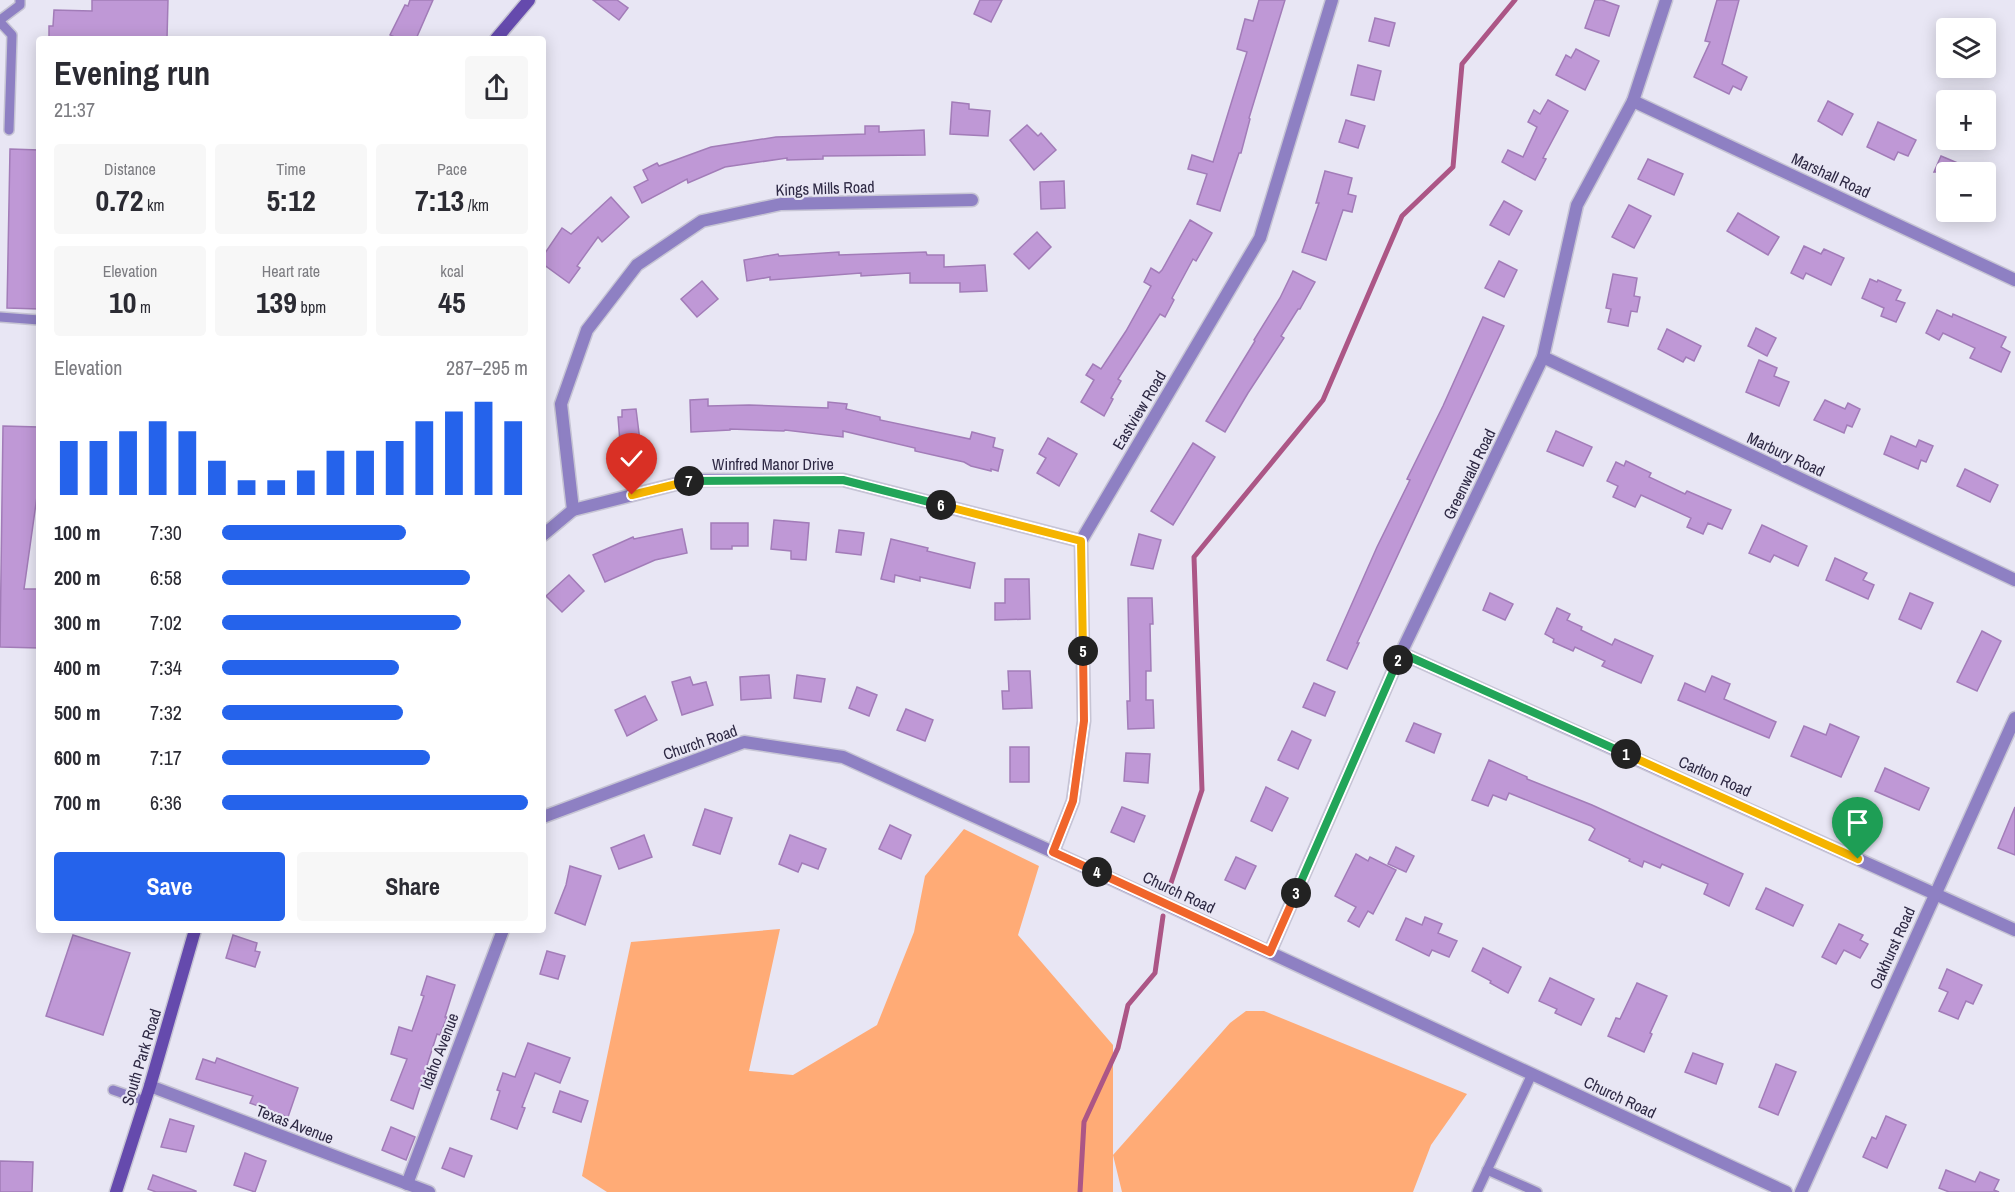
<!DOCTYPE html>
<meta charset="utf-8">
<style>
:root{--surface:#fff;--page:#f7f7f7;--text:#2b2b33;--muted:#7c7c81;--accent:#2563eb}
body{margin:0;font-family:"Archivo Narrow",sans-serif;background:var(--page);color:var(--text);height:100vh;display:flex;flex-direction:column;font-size:22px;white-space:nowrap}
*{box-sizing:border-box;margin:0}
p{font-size:20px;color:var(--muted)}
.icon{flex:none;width:33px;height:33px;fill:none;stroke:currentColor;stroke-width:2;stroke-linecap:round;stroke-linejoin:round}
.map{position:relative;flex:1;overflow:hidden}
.side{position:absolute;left:36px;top:36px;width:510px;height:897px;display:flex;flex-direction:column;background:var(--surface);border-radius:6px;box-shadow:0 3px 15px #0003}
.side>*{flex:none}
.controls{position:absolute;left:1936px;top:18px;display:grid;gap:12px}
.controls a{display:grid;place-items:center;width:60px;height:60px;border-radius:6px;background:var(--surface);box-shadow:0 3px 15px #0003;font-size:30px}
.pin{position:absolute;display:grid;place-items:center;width:51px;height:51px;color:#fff;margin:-62px -26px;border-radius:50% 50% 50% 0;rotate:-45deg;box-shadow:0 0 6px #0007}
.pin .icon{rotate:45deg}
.km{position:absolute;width:30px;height:30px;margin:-15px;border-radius:50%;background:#222;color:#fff;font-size:16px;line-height:30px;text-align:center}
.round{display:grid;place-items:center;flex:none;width:63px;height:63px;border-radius:6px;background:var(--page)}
.summary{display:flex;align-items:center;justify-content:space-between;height:102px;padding:0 18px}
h1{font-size:33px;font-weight:800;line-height:45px}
.stats{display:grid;grid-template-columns:repeat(3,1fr);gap:9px;height:102px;padding:6px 18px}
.stats div{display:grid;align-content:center;border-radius:6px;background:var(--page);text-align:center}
.stats b{font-size:30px;font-weight:800}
.stats small{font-size:16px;font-weight:400}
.stats p{font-size:16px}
.chart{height:168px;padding:12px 18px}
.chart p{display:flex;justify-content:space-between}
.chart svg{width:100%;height:108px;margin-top:6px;stroke:var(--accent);stroke-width:6}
.button{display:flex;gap:12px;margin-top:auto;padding:12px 18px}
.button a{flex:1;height:69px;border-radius:6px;background:var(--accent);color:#fff;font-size:24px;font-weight:800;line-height:69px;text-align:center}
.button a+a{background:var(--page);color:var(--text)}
ul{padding:0 18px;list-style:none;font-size:20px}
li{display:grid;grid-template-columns:96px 72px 1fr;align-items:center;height:45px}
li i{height:15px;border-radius:8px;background:var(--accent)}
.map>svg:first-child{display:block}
.green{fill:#ffab76}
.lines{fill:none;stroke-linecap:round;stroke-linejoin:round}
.stream{stroke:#ac5686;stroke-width:5}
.building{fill:#bf98d6;stroke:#a27cb8;stroke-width:1.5}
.lane-casing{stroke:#c6c4d4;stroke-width:12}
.street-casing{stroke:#c6c4d4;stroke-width:15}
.secondary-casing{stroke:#c6c4d4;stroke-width:15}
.lane{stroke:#8e80c3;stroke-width:9}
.street{stroke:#8e80c3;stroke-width:12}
.secondary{stroke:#654aad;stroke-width:12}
.split-1-casing{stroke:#fff;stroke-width:12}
.split-2-casing{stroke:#fff;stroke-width:12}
.split-3-casing{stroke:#fff;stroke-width:12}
.split-4-casing{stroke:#fff;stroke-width:12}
.split-5-casing{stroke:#fff;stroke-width:12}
.split-6-casing{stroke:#fff;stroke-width:12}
.split-7-casing{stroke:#fff;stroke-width:12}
.split-8-casing{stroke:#fff;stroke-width:12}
.split-1{stroke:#f5b400;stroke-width:8}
.split-2{stroke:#22a559;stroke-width:8}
.split-3{stroke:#22a559;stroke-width:8}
.split-4{stroke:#f0652b;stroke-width:8}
.split-5{stroke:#f0652b;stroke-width:8}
.split-6{stroke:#f5b400;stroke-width:8}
.split-7{stroke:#22a559;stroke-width:8}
.split-8{stroke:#f5b400;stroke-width:8}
.labels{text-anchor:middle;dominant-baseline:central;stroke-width:4.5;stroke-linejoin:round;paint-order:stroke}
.street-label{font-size:16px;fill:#2d2843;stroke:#e8e6f4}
</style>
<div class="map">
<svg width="2015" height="1192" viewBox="0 0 2015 1192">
<rect width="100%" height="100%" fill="#e8e6f4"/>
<!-- green -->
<path class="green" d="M964 829 1039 866 1018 935 1113 1045V1155L1230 1023 1246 1011H1264L1467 1094 1431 1145 1413 1192H1122L1113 1155V1192H607L582 1176 631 942 780 929 749 1071 793 1075 877 1025 914 932 925 876Z"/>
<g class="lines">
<!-- stream -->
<g class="stream">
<path d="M1168 892 1202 790 1194 557 1323 400 1402 216 1453 167 1462 64 1515 0"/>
<path d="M1080 1192 1084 1122 1118 1048 1128 1005 1155 973 1163 916"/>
</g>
</g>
<!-- building -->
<g class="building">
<path d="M92 0H168L167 39H49V26H53L54 10 92 11Z"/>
<path d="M410 0H433L416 39H399L390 35 405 5 408 6Z"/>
<path d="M593 0H617L628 8 619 20Z"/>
<path d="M980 0H1002L991 22 974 14Z"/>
<path d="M1259 0H1285L1249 118 1250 119 1241 153H1239L1220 211 1197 204 1207 174 1188 169 1192 155 1213 162 1247 52 1237 49 1245 19 1253 21Z"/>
<path d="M1595 0H1602L1619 6 1609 36 1585 28Z"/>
<path d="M1717 0H1739L1722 64 1747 77 1741 90 1733 86 1729 94 1694 77 1710 42 1705 41Z"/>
<path d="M1375 18 1395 23 1389 46 1369 41Z"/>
<path d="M1576 49 1599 61 1585 90 1556 75 1566 55 1571 58Z"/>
<path d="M1358 65 1381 71 1374 100 1351 95Z"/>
<path d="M1548 100 1568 111 1543 158 1546 159 1535 180 1502 162 1508 150 1523 157 1537 127 1528 122 1534 110 1540 114Z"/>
<path d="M1828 101 1853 114 1842 135 1818 121Z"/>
<path d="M952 102 969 104V109L990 111 988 136 950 134Z"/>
<path d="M1346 120 1365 126 1358 148 1339 142Z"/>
<path d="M1878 122 1916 140 1908 156 1898 152 1894 160 1867 147Z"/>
<path d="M1027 125 1038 136 1041 133 1056 150 1034 170 1010 140Z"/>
<path d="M865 126H879V132L924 130 925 155 823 156V159L787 160V158L725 167 688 183 687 179 642 203 634 187 648 180 643 170 657 163 659 166 711 147 776 137 865 134Z"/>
<path d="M10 149 39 150V309L7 308Z"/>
<path d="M1941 156 1979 172H1934Z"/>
<path d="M1648 159 1683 174 1674 195 1638 179Z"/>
<path d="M1325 171 1352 178 1348 194 1356 196 1352 212 1343 210 1326 260 1302 252 1319 203H1316Z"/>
<path d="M1064 181 1065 208 1041 209 1040 182Z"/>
<path d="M611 197 629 217 602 242 598 237 577 266 580 268 569 283 543 264V256L562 228 571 234Z"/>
<path d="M1504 201 1522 211 1509 235 1490 225Z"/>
<path d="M1629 205 1651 216 1634 248 1612 237Z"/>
<path d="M1738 213 1779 237 1768 255 1727 231Z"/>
<path d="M1190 220 1212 233 1196 261 1193 259 1172 298 1174 300 1165 317 1160 314 1118 379 1121 381 1111 398 1113 399 1104 416 1081 402 1094 380 1086 375 1093 364 1101 369 1126 331 1151 286 1144 282 1151 268 1159 273 1162 270Z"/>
<path d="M1037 232 1051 247 1029 269 1014 254Z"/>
<path d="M1804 246 1821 254 1824 249 1844 258 1831 285 1806 273 1803 279 1791 273Z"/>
<path d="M839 252V255L926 252 927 255H944V267L985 265 987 291 960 292V283H910V273L861 276V273L770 280V277L747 281 744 260 778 254 779 256Z"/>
<path d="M1499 261 1517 270 1504 297 1485 288Z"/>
<path d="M1293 271 1315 282 1300 309H1298L1281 336 1284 338 1248 393 1225 432 1206 421 1255 341 1254 340 1280 298Z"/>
<path d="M1613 274 1637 278 1634 296 1640 297 1637 312 1631 311 1628 326 1608 322 1611 309 1606 308Z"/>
<path d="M1870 279 1877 282 1878 280 1901 290 1896 300 1905 303 1896 322 1881 316 1884 308 1862 298Z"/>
<path d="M702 281 718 299 697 317 681 299Z"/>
<path d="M1937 310 1952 317 1953 314 2006 337 2001 347 2010 352 2001 372 1970 358 1975 348 1943 333 1939 340 1926 333Z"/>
<path d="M1483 317 1504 326 1357 643H1359L1347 669 1327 660 1377 547 1410 480 1407 479 1443 406Z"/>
<path d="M1756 328 1776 338 1767 356 1748 346Z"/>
<path d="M1667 329 1701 346 1694 361 1686 357 1683 362 1658 349Z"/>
<path d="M1759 360 1777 368 1774 376 1789 382 1779 406 1746 392Z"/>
<path d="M708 399V406L749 405 828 408V402L847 404 846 409 880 417V420L970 439 972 432 995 438 993 447 1003 450 998 471 991 469V471L971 466 964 462 915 451V448L843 431V437L785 430 784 431 730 429V430L691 432 690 400Z"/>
<path d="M1825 400 1845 409 1848 403 1860 409 1852 427 1847 425 1844 433 1814 420Z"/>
<path d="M636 409 640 441 620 442 618 417H622V410Z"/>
<path d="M3 426 39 427V482L24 589H39V648L0 647Z"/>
<path d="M1556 431 1592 447 1583 466 1547 451Z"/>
<path d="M1891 436 1916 447 1919 440 1933 446 1926 462 1921 460 1918 469 1884 454Z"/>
<path d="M1048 438 1077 454 1059 486 1037 473 1046 458 1039 454Z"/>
<path d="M1193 443 1215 457 1173 525 1151 511Z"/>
<path d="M1626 461 1651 473 1649 477 1685 494 1687 491 1731 510 1722 529 1708 523 1703 534 1687 527 1691 518 1641 495 1635 507 1613 497 1618 486 1607 481 1616 462 1624 466Z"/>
<path d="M1965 469 1998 485 1990 502 1957 486Z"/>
<path d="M774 520 809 523 806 560 791 559V551L771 549Z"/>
<path d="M711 523H748V546H732V549H711Z"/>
<path d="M1762 525 1807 546 1798 566 1774 555 1770 562 1749 553Z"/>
<path d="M682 529 687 553 655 560 605 582 593 555 633 537 634 539Z"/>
<path d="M839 530 864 533 861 555 836 552Z"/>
<path d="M1139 534 1161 540 1153 569 1131 565Z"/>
<path d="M891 539 928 548 927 551 975 563 970 588 920 577V581L895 575 894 582 881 579Z"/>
<path d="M1835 558 1867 573 1863 580 1874 585 1868 599 1826 580Z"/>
<path d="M569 575 584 591 562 612 546 596Z"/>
<path d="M1005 579H1029L1030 619 995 620V603H1005Z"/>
<path d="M1490 593 1513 604 1505 620 1483 610Z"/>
<path d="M1910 593 1933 603 1921 629 1899 619Z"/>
<path d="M1128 598H1152L1153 624H1150L1151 671H1146V700H1153L1154 728 1128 729 1127 701H1130Z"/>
<path d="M1557 608 1570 614 1567 620 1582 627 1581 630 1612 645 1615 639 1653 656 1641 683 1602 666 1605 661 1575 647 1573 651 1553 642 1554 639 1545 634Z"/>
<path d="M1982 631 2001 641 1977 691 1957 682Z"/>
<path d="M1008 671H1030L1032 708 1003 709 1002 691H1009Z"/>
<path d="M769 675 771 698 741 700 740 677Z"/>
<path d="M797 675 825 679 821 702 794 698Z"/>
<path d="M1712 676 1730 684 1724 699 1776 722 1769 738 1678 700 1685 683 1705 692Z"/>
<path d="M690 677 693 685 706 682 713 705 682 715 672 682Z"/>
<path d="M1314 683 1335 692 1325 716 1303 707Z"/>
<path d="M857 687 877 695 869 716 849 708Z"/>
<path d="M645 696 657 720 627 736 615 710Z"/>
<path d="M906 709 933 720 925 741 897 730Z"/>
<path d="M1414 723 1441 734 1434 753 1406 741Z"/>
<path d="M1830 724 1859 737 1841 777 1791 756 1804 726 1826 735Z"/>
<path d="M1292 731 1311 740 1298 769 1278 760Z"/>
<rect x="1010" y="747" width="19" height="35"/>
<path d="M1126 753 1150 754 1148 783 1124 781Z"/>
<path d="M1489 760 1527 777V779L1592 805 1743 874 1729 906 1704 894 1708 884 1662 864 1660 868 1644 861 1642 867 1629 861 1630 859 1589 840 1595 829 1591 826 1509 793 1506 800 1493 795 1488 806 1472 800Z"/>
<path d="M1885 768 1929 788 1919 810 1875 791Z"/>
<path d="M1266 787 1288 798 1272 831 1251 821Z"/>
<path d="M1122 807 1145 816 1134 842 1111 832Z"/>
<path d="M2015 807V855L1998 848Z"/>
<path d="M705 809 732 818 720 854 693 845Z"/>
<path d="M890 825 911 835 901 859 879 849Z"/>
<path d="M644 835 652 857 619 869 611 848Z"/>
<path d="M790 835 826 849 818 869 802 863 798 872 779 864Z"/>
<path d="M1396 847 1414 856 1406 872 1388 864Z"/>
<path d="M1356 854 1368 861 1370 857 1396 870 1373 914 1368 911 1359 927 1348 921 1356 907 1335 896Z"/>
<path d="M1236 857 1256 866 1245 889 1225 880Z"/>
<path d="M570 866 601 876 585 925 555 913 566 885Z"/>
<path d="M1766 888 1803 905 1793 926 1756 909Z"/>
<path d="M1425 917 1442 924 1438 933 1457 941 1449 957 1432 950 1429 956 1396 940 1406 918 1422 925Z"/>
<path d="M1839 924 1863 935 1860 940 1868 944 1860 958 1844 950 1836 964 1822 957Z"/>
<path d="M73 935 130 953 103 1035 46 1016Z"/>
<path d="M233 935 257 943 255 951 260 952 255 967 226 958Z"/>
<path d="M1483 948 1521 967 1508 993 1490 983 1491 981 1472 971Z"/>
<path d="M547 951 565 956 558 979 540 974Z"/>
<path d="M1947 969 1982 985 1973 1004 1966 1001 1958 1019 1939 1011 1948 992 1939 988Z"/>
<path d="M427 976 455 985 445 1017H447L440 1035 437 1034 413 1109 391 1100 407 1059 391 1054 399 1027 412 1031 424 996 421 995Z"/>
<path d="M1550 978 1594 999 1581 1025 1555 1013 1557 1009 1539 1001Z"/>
<path d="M1637 983 1667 996 1650 1033 1652 1034 1644 1052 1608 1036 1616 1018 1620 1019Z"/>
<path d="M528 1043 570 1058 560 1083 535 1073 522 1107 525 1108 517 1129 491 1119 500 1091 497 1090 503 1073 515 1077Z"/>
<path d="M1693 1053 1723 1064 1716 1084 1685 1072Z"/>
<path d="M217 1058 298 1088 288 1117 250 1103 253 1096 196 1079 203 1059 215 1063Z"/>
<path d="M1776 1064 1796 1072 1778 1115 1759 1107Z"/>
<path d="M560 1091 588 1101 581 1122 553 1112Z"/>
<path d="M1886 1116 1906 1125 1887 1168 1863 1157 1872 1137 1876 1139Z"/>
<path d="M170 1119 194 1126 186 1152 161 1147Z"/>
<path d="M391 1127 415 1137 406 1160 382 1150Z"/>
<path d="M450 1148 472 1156 464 1177 442 1168Z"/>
<path d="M245 1153 266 1161 255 1192 234 1185Z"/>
<path d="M0 1161 33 1162 32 1192H0Z"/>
<path d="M1946 1170 1975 1182 1980 1172 1999 1180 1994 1190 1999 1192H1949L1939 1188Z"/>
<path d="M153 1175 196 1191V1192H156L148 1189Z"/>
</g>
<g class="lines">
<defs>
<g id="lane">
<path d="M0 20 20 5V0"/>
<path d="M0 22 12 35 9 130"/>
<path d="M0 317 39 320"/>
<path d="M113 1090 145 1101"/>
<path d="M1487 1170 1537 1192"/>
<path d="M1477 1192 1532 1074"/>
</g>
<g id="street">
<path d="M1633 101 2015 280"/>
<path d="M1543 357 2015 580"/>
<path d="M573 510 561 404 587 330 637 265 702 221 781 204 972 200"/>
<path d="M543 535 573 510 692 480H843L1081 541"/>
<path d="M1401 653 2015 930"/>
<path d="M543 817 744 742 843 757 1053 852 1786 1192"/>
<path d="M1053 852 1073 801 1084 721 1081 541 1260 238 1332 0"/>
<path d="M1270 952 1401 653 1543 357 1577 205 1633 101 1666 0"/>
<path d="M150 1086 429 1192"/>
<path d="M407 1184 503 930"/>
<path d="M1801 1192 2015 718"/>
</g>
<g id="secondary">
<path d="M496 39 529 0"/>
<path d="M116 1192 150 1086 195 930"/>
</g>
</defs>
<!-- lane casing -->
<use href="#lane" class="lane-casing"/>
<!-- street casing -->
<use href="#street" class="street-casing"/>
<!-- secondary casing -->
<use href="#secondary" class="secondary-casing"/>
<!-- lane -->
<use href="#lane" class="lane"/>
<!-- street -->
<use href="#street" class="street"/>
<!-- secondary -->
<use href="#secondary" class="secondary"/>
</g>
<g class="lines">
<defs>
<path id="split-1" d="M1626 754 1858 859"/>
<path id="split-2" d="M1398 660 1401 653 1626 754"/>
<path id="split-3" d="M1296 893 1398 660"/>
<path id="split-4" d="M1097 872 1270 952 1296 893"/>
<path id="split-5" d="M1083 651 1084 721 1073 801 1053 852 1097 872"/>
<path id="split-6" d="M941 505 1081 541 1083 651"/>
<path id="split-7" d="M689 481 843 480 941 505"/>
<path id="split-8" d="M632 495 689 481"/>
</defs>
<!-- split-1 casing -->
<use href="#split-1" class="split-1-casing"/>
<!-- split-2 casing -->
<use href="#split-2" class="split-2-casing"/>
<!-- split-3 casing -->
<use href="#split-3" class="split-3-casing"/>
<!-- split-4 casing -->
<use href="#split-4" class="split-4-casing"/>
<!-- split-5 casing -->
<use href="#split-5" class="split-5-casing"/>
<!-- split-6 casing -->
<use href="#split-6" class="split-6-casing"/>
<!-- split-7 casing -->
<use href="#split-7" class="split-7-casing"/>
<!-- split-8 casing -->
<use href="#split-8" class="split-8-casing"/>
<!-- split-1 -->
<use href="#split-1" class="split-1"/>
<!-- split-2 -->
<use href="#split-2" class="split-2"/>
<!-- split-3 -->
<use href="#split-3" class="split-3"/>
<!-- split-4 -->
<use href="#split-4" class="split-4"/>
<!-- split-5 -->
<use href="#split-5" class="split-5"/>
<!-- split-6 -->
<use href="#split-6" class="split-6"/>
<!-- split-7 -->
<use href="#split-7" class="split-7"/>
<!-- split-8 -->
<use href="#split-8" class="split-8"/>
</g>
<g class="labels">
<!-- street labels -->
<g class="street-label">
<text transform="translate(1831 175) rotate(25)">Marshall Road</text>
<text transform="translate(825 188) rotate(-2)">Kings Mills Road</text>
<text transform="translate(1139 410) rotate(-59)">Eastview Road</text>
<text transform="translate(1786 454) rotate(25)">Marbury Road</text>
<text x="773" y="464">Winfred Manor Drive</text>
<text transform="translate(1469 474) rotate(-64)">Greenwald Road</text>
<text transform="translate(700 742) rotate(-19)">Church Road</text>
<text transform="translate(1715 776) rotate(24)">Carlton Road</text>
<text transform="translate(1179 892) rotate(25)">Church Road</text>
<text transform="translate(1892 948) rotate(-66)">Oakhurst Road</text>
<text transform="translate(439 1051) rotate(-69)">Idaho Avenue</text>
<text transform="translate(141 1057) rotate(-73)">South Park Road</text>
<text transform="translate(1620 1097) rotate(25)">Church Road</text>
<text transform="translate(295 1124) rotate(21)">Texas Avenue</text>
</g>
</g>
</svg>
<div class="controls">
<a><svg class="icon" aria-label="layers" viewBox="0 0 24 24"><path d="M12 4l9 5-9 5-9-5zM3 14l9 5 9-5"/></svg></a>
<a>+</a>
<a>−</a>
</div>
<div class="pin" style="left:1858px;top:859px;background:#1e9e55"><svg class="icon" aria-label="arrive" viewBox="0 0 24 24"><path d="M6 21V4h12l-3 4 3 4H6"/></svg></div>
<div class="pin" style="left:632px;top:495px;background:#d93025"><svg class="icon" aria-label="check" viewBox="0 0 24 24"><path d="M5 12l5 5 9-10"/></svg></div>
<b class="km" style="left:1626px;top:754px">1</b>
<b class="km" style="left:1398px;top:660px">2</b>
<b class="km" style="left:1296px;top:893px">3</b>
<b class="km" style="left:1097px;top:872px">4</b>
<b class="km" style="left:1083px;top:651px">5</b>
<b class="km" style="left:941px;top:505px">6</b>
<b class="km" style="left:689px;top:481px">7</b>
<section class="side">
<div class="summary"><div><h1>Evening run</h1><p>21:37</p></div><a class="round"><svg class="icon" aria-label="share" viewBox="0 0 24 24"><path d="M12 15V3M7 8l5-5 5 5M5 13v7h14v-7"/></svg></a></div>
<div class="stats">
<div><p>Distance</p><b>0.72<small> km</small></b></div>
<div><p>Time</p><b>5:12</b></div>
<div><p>Pace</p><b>7:13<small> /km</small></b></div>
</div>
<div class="stats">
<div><p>Elevation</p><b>10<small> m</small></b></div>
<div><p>Heart rate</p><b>139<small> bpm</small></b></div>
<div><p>kcal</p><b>45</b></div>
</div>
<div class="chart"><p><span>Elevation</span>287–295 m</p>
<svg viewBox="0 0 160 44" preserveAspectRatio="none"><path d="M5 44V22M15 44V22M25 44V18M35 44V14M45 44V18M55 44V30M65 44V38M75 44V38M85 44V34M95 44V26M105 44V26M115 44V22M125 44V14M135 44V10M145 44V6M155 44V14"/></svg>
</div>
<ul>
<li><b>100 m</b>7:30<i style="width:60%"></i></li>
<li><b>200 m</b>6:58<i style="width:81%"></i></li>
<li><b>300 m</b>7:02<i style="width:78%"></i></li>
<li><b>400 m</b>7:34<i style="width:58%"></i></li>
<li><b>500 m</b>7:32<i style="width:59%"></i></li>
<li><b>600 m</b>7:17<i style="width:68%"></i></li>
<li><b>700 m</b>6:36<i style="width:100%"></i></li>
</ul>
<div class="button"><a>Save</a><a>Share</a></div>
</section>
</div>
